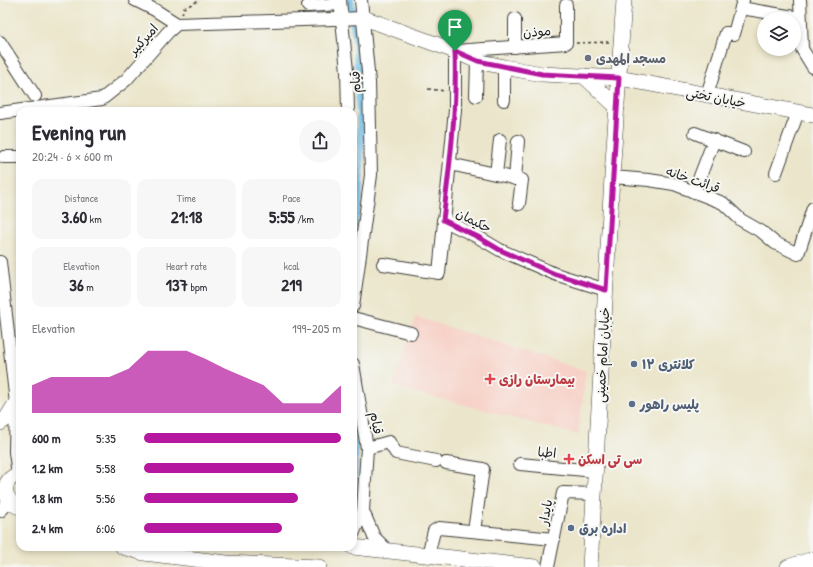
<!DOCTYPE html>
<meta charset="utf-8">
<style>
:root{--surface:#fff;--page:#f7f7f7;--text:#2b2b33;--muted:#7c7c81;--accent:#b5179e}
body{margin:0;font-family:"Patrick Hand","Playpen Sans Arabic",sans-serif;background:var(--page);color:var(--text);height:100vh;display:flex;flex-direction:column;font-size:15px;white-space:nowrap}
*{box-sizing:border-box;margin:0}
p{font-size:13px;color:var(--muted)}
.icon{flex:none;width:22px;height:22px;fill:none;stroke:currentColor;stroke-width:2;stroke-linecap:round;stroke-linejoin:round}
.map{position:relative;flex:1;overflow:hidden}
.drawer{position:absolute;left:16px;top:107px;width:341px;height:444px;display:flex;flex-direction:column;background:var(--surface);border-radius:12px;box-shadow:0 2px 6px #0003}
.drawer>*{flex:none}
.tools{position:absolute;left:757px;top:12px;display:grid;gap:8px}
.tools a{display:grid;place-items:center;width:44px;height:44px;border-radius:50%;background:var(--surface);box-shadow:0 2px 6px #0003;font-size:20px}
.pin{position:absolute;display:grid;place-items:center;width:34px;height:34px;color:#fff;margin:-41px -17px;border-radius:50% 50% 50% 0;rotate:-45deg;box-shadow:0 0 4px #0007}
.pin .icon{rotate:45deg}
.round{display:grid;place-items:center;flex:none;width:42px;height:42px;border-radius:21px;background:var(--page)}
.headline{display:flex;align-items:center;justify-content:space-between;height:68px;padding:0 16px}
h1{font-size:22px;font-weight:800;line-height:30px}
.metrics{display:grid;grid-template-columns:repeat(3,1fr);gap:6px;height:68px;padding:4px 16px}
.metrics div{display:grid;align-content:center;border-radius:10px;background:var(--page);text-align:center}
.metrics b{font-size:17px;font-weight:800}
.metrics small{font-size:11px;font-weight:400}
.metrics p{font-size:11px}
.chart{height:112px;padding:8px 16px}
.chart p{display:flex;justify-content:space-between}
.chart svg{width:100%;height:72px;margin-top:4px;fill:var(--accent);opacity:.7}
ul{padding:0 16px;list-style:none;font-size:13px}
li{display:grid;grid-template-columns:64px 48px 1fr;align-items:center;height:30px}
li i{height:10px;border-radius:5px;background:var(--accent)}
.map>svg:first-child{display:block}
.built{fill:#f7d1c7}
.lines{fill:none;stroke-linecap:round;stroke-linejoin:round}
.canal{stroke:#6abce5;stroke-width:8}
.minor-casing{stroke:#3b3a36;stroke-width:14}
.major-casing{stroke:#3b3a36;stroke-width:16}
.path{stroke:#3b3a36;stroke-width:1.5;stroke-dasharray:3 3;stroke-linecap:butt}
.minor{stroke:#fff;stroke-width:12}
.major{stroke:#fff;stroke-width:15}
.route-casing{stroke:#fff;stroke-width:8}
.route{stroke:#b5179e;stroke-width:5}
.worship-dot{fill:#6b7280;stroke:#f6f6f2;stroke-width:1.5}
.service-dot{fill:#5c6f8a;stroke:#f6f6f2;stroke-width:1.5}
.health-dot{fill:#e0444e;stroke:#f6f6f2;stroke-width:1.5}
.labels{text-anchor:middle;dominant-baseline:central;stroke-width:4;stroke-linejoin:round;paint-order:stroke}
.street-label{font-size:13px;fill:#1c1c1c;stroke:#f6f6f2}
.worship-label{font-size:13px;font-weight:bold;fill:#5b616d;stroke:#f6f6f2;text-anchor:start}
.service-label{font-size:13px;font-weight:bold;fill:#4e5e75;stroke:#f6f6f2;text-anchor:start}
.health-label{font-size:13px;font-weight:bold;fill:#be3a42;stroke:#f6f6f2;text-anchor:start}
</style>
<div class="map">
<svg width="813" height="567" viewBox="0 0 813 567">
<rect width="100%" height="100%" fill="#f6f6f2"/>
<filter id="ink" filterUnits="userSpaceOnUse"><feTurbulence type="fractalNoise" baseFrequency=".025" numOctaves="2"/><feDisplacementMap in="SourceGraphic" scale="8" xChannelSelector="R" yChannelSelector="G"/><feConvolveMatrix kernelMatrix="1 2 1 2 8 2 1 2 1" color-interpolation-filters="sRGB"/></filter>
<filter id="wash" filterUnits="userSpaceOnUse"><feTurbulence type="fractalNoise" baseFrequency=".012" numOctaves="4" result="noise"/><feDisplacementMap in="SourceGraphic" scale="16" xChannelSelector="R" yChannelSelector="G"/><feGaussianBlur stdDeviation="0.9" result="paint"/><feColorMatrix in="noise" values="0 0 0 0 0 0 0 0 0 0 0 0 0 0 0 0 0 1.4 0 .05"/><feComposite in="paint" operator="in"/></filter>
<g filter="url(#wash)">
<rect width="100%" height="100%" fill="#ebe6cb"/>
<!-- built -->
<path class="built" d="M416 317 586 371 578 435 393 386Z"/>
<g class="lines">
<!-- canal -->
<g class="canal">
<path d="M350 0 357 42 361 137 358 204 353 228"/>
<path d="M353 418 355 431 353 500"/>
</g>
</g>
</g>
<g filter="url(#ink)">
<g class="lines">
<defs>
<g id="minor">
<path d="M135 0 155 10 177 24"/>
<path d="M340 0 347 71 348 111"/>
<path d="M800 0 802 49 813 67"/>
<path d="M308 6 340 4"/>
<path d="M741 8 800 18"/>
<path d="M0 42 35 96"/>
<path d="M515 47V19"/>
<path d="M504 67V100"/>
<path d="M707 95 726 33 734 34 743 0"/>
<path d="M476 96 477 61"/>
<path d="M0 113 102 99 126 80 168 32 177 24 364 18"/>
<path d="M695 133 744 152"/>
<path d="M4 157H20"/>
<path d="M450 164 522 180 519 204"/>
<path d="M776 173 798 112"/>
<path d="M496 174 500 140"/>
<path d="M612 177 649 180 674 184 723 203 741 220 762 232 775 243 798 254 813 208"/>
<path d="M515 179 518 141"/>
<path d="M694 192 714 140"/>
<path d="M443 220 478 237 500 250 555 274 606 290"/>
<path d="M0 262 16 403 15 452 18 474"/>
<path d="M383 264 439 273 455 110V51L566 43V5"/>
<path d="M353 306 371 175 369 82 361 0"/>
<path d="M353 318 411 333"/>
<path d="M353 364 367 448 363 511 353 534"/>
<path d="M367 448 389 442 396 453 436 461"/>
<path d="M446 463 483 469 474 531"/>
<path d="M520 464 595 471"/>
<path d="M0 511 10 501"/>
<path d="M363 511 374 537 387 550"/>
<path d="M428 555 434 531 439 528 554 539"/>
<path d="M548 567 563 493 594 494"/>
</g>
<g id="major">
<path d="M364 18 455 51 477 61 504 67 542 74 619 78 813 115"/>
<path d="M584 76 617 107"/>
<path d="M0 423 6 419 16 403"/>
<path d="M20 474C0 478 2 502 20 507"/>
<path d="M123 547 144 553 227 563 319 567"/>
<path d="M353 547 535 567"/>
<path d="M590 567 612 177 624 0"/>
<path d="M788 567 813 559"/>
</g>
</defs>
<!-- minor casing -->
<use href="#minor" class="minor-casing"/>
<!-- major casing -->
<use href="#major" class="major-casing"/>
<!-- path -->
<g class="path">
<path d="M182 14 184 8 200 0"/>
<path d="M576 43 610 42"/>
<path d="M428 89 446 91"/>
</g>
<!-- minor -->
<use href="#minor" class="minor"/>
<!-- major -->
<use href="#major" class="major"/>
</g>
</g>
<g class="lines" filter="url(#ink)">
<defs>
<path id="route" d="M455 51 478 61 542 74 619 78 606 290 555 274 500 250 478 237 443 220C450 164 457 108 455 51Z"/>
</defs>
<!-- route casing -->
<use href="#route" class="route-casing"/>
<!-- route -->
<use href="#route" class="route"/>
</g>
<!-- markers -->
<circle class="worship-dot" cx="588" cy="58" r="4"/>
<g class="service-dot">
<circle cx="634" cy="364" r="4"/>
<circle cx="632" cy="404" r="4"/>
<circle cx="571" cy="528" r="4"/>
</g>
<g class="health-dot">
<path d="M488 373h4v4h4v4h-4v4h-4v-4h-4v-4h4z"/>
<path d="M567 453h4v4h4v4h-4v4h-4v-4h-4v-4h4z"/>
</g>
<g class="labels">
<!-- street labels -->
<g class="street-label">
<text transform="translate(537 31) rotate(-4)">موذن</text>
<text transform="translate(143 39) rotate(-48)">امیرکبیر</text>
<text transform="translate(355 82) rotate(-93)">قیام</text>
<text transform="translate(716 97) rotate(11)">خیابان تختی</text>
<text transform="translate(693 179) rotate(19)">قرائت خانه</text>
<text transform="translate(474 220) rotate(27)">حکیمان</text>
<text transform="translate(602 355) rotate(-87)">خیابان امام خمینی</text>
<text transform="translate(377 423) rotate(81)">قیام</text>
<text transform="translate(547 452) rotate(5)">اطبا</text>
<text transform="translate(545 512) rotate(-79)">پایدار</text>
</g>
<!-- worship labels -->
<g class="worship-label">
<text x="596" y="58">مسجد المهدی</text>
</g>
<!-- service labels -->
<g class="service-label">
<text x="642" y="364">کلانتری ۱۲</text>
<text x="640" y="404">پلیس راهور</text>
<text x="579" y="528">اداره برق</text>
</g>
<!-- health labels -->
<g class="health-label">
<text x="499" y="379">بیمارستان رازی</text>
<text x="578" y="459">سی تی اسکن</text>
</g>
</g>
</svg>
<div class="tools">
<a><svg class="icon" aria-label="layers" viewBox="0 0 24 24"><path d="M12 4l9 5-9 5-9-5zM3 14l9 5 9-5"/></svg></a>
</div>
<div class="pin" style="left:455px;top:51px;background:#1e9e55"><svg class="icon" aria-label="arrive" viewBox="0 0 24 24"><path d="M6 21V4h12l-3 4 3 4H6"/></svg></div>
<section class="drawer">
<div class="headline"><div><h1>Evening run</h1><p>20:24 · 6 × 600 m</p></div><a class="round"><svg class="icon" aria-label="share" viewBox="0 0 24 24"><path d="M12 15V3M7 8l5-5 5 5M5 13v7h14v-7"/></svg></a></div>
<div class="metrics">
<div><p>Distance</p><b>3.60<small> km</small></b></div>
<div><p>Time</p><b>21:18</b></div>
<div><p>Pace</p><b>5:55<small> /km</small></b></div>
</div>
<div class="metrics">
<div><p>Elevation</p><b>36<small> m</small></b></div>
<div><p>Heart rate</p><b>137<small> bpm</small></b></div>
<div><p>kcal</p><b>219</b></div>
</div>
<div class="chart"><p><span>Elevation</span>199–205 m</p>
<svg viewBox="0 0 160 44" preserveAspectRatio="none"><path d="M0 44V27L10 22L20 22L30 22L40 22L50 17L60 6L70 6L80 6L90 11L100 17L110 22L120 27L130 38L140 38L150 38L160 27V44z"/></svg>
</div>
<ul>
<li><b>600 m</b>5:35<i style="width:100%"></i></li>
<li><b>1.2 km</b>5:58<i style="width:76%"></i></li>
<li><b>1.8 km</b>5:56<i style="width:78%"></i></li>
<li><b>2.4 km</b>6:06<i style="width:70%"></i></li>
</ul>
</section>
</div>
